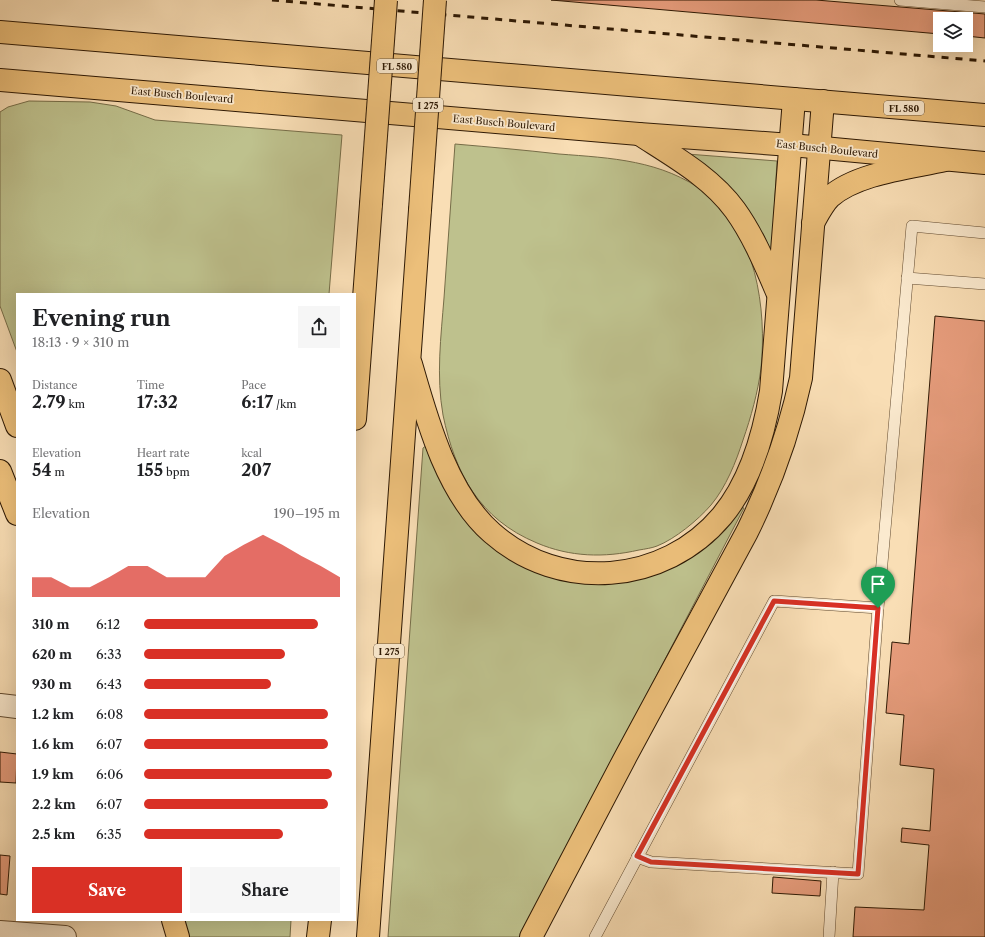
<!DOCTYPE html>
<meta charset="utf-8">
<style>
:root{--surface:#fff;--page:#f6f6f6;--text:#202124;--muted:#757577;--accent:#d93025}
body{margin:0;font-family:"Libre Caslon Text",serif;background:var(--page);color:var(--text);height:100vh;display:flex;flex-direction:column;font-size:15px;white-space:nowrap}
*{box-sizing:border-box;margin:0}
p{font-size:13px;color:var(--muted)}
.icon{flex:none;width:22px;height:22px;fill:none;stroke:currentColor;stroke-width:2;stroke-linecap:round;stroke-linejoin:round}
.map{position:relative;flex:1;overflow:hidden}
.drawer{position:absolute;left:16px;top:293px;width:340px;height:628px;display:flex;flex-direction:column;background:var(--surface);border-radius:0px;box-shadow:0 4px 16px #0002}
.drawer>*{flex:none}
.tools{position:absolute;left:933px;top:12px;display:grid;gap:8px}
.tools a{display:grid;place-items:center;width:40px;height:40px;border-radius:0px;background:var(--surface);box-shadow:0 4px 16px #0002;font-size:20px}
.pin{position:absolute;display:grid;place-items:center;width:34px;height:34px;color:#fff;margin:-41px -17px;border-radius:50% 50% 50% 0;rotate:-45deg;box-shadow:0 0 4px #0007}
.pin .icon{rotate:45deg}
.round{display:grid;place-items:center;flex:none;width:42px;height:42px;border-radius:0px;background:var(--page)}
.summary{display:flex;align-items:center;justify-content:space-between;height:68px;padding:0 16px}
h1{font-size:22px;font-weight:700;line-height:30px}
.figures{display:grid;grid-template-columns:repeat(3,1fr);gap:6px;height:68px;padding:4px 16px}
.figures div{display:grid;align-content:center}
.figures b{font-size:17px;font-weight:700}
.figures small{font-size:11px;font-weight:400}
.figures p{font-size:11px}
.chart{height:112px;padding:8px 16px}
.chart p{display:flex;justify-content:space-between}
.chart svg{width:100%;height:72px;margin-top:4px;fill:var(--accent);opacity:.7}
.button{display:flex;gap:8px;margin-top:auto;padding:8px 16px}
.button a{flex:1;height:46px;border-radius:0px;background:var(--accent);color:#fff;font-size:16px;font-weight:700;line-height:46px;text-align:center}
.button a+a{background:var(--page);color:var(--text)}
ul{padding:0 16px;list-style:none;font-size:13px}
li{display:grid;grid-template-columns:64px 48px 1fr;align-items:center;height:30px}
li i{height:10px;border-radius:5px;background:var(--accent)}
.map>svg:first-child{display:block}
.green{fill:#bec18d;stroke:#766d48}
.building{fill:#e79d7d;stroke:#2e1904}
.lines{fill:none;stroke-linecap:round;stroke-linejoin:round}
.service-casing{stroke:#614a30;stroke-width:12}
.minor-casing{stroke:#614a30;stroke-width:24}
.primary-casing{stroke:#2e1904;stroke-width:24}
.motorway-casing{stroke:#2e1904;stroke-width:24}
.service{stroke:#fbeacf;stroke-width:11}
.minor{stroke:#fbeacf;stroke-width:22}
.primary{stroke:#ecbf7a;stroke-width:22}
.motorway{stroke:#ecbf7a;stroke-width:22}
.rail{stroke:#2e1904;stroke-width:3;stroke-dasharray:7 7;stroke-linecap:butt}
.motorway-bridge-casing{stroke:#2e1904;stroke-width:24;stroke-linecap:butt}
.motorway-bridge{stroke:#ecbf7a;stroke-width:22}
.route-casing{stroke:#fff;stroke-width:8}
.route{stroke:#d93025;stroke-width:5}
.labels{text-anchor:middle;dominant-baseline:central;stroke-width:3.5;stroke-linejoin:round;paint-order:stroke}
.shield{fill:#fbeacf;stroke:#6c5841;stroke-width:1}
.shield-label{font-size:9px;font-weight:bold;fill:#2e1904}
.street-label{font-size:10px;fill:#2e1904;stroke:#fbeacf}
</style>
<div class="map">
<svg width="985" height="937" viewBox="0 0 985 937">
<rect width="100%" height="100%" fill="#f9deb5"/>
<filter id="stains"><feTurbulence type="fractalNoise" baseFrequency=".005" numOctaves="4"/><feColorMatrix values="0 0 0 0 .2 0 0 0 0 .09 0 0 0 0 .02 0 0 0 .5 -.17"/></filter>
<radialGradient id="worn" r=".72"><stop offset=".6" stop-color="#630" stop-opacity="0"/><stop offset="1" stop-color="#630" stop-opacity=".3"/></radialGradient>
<!-- green -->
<g class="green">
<path d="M29 101 90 102 116 106 155 120 342 135 329 294H17V352L0 306V112L8 107Z"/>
<path d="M455 144C490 147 524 150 559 154 611 158 662 160 706 193 756 231 767 309 761 368 758 392 751 417 743 440 736 462 726 487 711 505 698 520 675 539 657 546 652 548 645 549 639 550 604 558 570 557 537 543 479 519 455 473 443 415 436 376 441 336 444 298 448 247 451 195 455 144Z"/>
<path d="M687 154 777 161 771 266Z"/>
<path d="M427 445 483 536 616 580 738 507 744 508 520 937H388L423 448Z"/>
<path d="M179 920H291L290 937H184Z"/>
</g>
<!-- building -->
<g class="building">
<path d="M551 0H816L985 14V38L966 36V19H940V34Z"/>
<path d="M935 316 985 321V937H853L855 907 924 910 929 845 901 842 902 828 930 831 934 769 900 765 904 715 886 713 892 642 909 644Z"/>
<path d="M0 752 17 754 16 783 0 782Z"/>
<path d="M0 855 10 856 7 895 0 894Z"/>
<path d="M773 877 821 881 820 896 772 893Z"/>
</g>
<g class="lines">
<defs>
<g id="service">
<path d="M900 0 985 7"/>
<path d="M907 278 985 284"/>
<path d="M637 857 651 862 858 874 878 608 912 226 985 233"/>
<path d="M595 937 774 601 878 608"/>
<path d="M829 937 833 872"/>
</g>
<g id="minor">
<path d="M0 705 17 707"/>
<path d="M0 932 65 937"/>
</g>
<g id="primary">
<path d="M0 32 985 115"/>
<path d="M0 80 639 134 791 145 985 163"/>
</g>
<g id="motorway">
<path d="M639 134C673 156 711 177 735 210 753 235 765 264 777 292"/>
<path d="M813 223C818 214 823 204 830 197 857 173 910 168 945 160"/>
<path d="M411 364C427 420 447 494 492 533 560 593 664 585 722 516 751 481 764 434 771 391L794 99"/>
<path d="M0 380 17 426"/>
<path d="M355 419 371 204"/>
<path d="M0 471 17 514"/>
<path d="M173 920 178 937"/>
<path d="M318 937 320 920"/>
<path d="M368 937 420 210"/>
<path d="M531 937 626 756 747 532C772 481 789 434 801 378L823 101"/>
</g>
</defs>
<!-- service casing -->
<use href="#service" class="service-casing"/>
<!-- minor casing -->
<use href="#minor" class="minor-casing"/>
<!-- primary casing -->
<use href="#primary" class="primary-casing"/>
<!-- motorway casing -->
<use href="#motorway" class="motorway-casing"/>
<!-- service -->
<use href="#service" class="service"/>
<!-- minor -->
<use href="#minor" class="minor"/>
<!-- primary -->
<use href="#primary" class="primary"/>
<!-- motorway -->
<use href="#motorway" class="motorway"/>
<!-- rail -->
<path class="rail" d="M272 0 985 61"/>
<defs>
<g id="motorway-bridge">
<path d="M371 204 386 0"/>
<path d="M420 210 435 0"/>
</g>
</defs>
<!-- motorway-bridge casing -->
<use href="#motorway-bridge" class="motorway-bridge-casing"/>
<!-- motorway-bridge -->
<use href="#motorway-bridge" class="motorway-bridge"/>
</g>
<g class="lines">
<defs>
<path id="route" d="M774 601 878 608 858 874 651 862 637 856Z"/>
</defs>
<!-- route casing -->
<use href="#route" class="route-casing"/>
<!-- route -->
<use href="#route" class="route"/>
</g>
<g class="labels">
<!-- shield labels -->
<g class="shield">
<rect x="377" y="59" width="40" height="14" rx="3"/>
<rect x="413" y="98" width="30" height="14" rx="3"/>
<rect x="884" y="101" width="40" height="14" rx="3"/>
<rect x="374" y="644" width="30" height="14" rx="3"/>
</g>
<g class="shield-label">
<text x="397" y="66">FL 580</text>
<text x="428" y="105">I 275</text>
<text x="904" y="108">FL 580</text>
<text x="389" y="651">I 275</text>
</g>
<!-- street labels -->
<g class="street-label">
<text transform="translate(182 95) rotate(5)">East Busch Boulevard</text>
<text transform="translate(504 123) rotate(5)">East Busch Boulevard</text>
<text transform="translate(827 149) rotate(6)">East Busch Boulevard</text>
</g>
</g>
<rect width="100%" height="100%" filter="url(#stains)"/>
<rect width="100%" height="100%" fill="url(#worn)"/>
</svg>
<div class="tools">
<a><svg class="icon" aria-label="layers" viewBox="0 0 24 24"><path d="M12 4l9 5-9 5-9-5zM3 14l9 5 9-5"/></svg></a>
</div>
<div class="pin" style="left:878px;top:608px;background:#1e9e55"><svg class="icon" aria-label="arrive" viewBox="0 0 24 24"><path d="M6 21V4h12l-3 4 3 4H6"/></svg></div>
<section class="drawer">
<div class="summary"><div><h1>Evening run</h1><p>18:13 · 9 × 310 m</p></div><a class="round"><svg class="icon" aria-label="share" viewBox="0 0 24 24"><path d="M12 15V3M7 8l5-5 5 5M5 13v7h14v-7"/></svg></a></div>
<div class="figures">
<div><p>Distance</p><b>2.79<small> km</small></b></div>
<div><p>Time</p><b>17:32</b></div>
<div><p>Pace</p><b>6:17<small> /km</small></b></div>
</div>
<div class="figures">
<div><p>Elevation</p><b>54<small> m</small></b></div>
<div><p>Heart rate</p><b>155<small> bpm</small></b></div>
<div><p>kcal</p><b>207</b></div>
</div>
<div class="chart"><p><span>Elevation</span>190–195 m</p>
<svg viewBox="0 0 160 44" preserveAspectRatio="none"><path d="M0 44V32L10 32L20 38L30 38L40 32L50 25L60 25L70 32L80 32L90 32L100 19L110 12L120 6L130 12L140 19L150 25L160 32V44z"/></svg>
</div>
<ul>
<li><b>310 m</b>6:12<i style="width:89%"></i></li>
<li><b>620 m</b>6:33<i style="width:72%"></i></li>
<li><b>930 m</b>6:43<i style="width:65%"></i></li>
<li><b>1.2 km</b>6:08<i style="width:94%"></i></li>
<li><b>1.6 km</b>6:07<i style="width:94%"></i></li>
<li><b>1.9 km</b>6:06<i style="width:96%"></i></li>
<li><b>2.2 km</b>6:07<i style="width:94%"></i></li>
<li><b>2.5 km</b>6:35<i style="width:71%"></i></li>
</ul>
<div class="button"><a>Save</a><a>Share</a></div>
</section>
</div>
